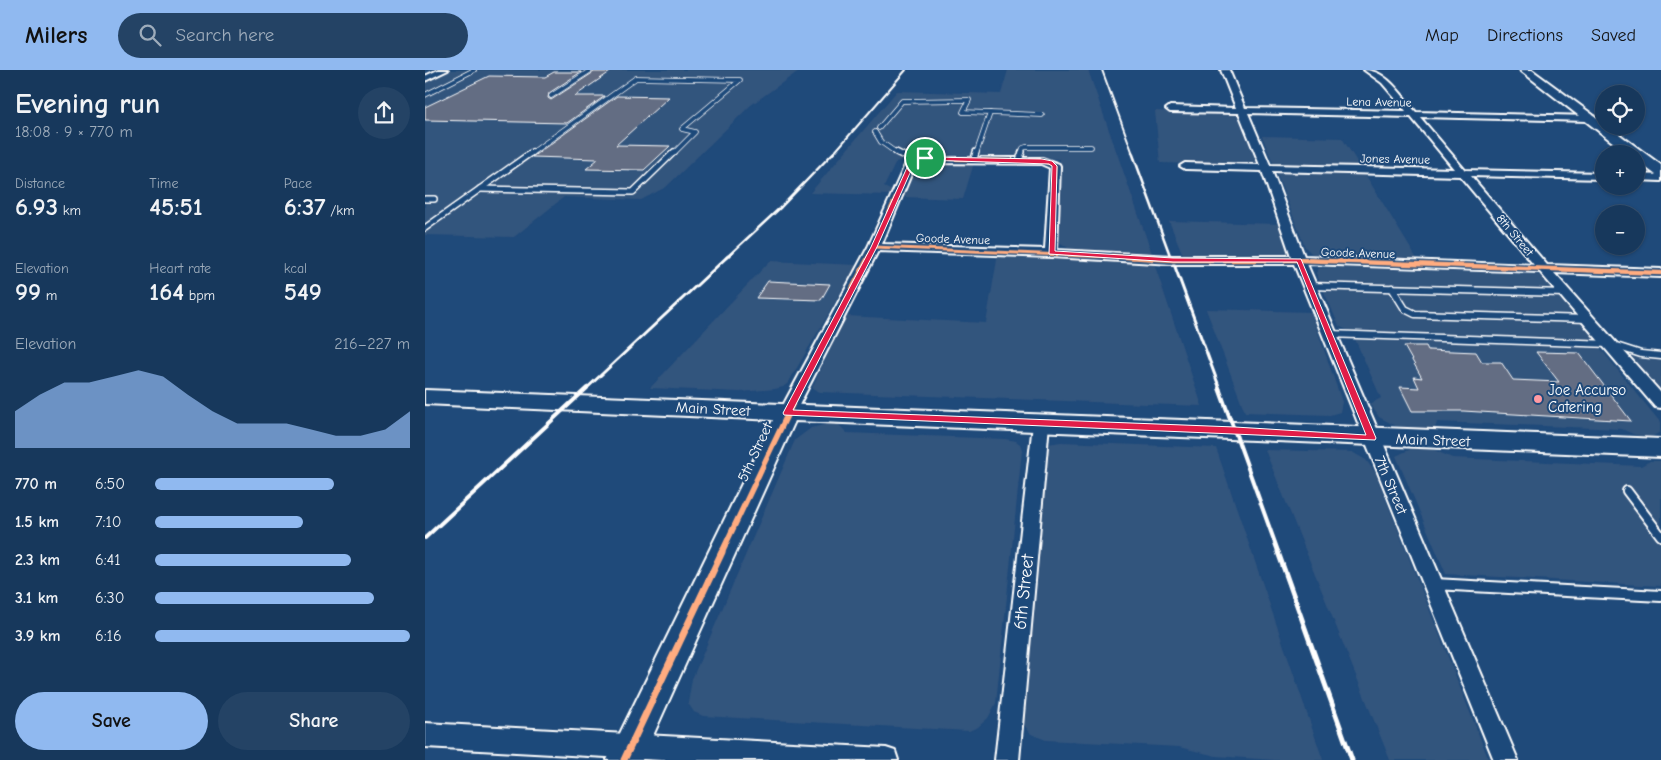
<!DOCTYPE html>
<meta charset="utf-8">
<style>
:root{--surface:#17385c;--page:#244365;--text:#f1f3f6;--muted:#9eacbb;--line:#365272;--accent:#90b9f0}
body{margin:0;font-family:"Comic Neue",sans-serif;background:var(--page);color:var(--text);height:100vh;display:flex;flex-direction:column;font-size:19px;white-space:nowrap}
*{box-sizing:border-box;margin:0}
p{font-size:16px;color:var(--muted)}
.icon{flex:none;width:28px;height:28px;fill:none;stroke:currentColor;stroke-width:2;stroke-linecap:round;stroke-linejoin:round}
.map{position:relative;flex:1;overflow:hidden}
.drawer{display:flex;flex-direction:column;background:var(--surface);width:425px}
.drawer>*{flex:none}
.controls{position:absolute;left:1170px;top:15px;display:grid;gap:10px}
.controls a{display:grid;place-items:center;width:50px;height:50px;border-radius:50%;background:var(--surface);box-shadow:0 1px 4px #0004,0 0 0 1px var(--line);font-size:25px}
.pin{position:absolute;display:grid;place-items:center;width:42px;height:42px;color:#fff;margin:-21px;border:2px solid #fff;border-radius:50%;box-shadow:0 1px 5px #0007}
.round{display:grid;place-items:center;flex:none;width:52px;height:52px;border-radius:26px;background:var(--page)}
.summary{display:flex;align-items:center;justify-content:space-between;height:85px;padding:0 15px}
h1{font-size:28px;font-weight:800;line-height:38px}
.metrics{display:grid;grid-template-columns:repeat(3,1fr);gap:8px;height:85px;padding:5px 15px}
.metrics div{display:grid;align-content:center}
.metrics b{font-size:25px;font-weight:800}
.metrics small{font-size:14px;font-weight:400}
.metrics p{font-size:14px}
.chart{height:140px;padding:10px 15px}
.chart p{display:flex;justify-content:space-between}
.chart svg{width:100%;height:90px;margin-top:5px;fill:var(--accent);opacity:.7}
.primary-button{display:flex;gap:10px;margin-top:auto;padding:10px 15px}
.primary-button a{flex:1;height:58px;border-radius:30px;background:var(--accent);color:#111;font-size:20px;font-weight:800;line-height:58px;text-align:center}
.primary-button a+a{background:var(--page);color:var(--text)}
ul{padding:0 15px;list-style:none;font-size:16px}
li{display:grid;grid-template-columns:80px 60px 1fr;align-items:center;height:38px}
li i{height:12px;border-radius:6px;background:var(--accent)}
header{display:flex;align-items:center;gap:30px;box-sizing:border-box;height:70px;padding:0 25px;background:var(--accent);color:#111}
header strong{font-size:24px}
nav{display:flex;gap:28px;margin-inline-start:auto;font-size:18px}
.search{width:350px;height:45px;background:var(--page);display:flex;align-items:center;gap:12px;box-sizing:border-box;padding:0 18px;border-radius:28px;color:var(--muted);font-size:19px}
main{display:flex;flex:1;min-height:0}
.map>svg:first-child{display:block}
.built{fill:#33547d}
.building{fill:#636d83;stroke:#fff}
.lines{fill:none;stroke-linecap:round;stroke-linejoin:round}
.lane-far4-casing{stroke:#fff;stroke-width:5.5}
.lane-far3-casing{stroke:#fff;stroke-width:8}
.lane-far2-casing{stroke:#fff;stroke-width:9}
.lane-far1-casing{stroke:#fff;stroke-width:12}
.lane-casing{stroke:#fff;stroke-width:14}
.street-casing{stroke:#fff;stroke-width:4}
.secondary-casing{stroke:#fff;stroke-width:4}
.lane-far4{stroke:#1f4a7a;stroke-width:4}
.lane-far3{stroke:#1f4a7a;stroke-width:5}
.lane-far2{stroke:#1f4a7a;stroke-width:6}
.lane-far1{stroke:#1f4a7a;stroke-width:8}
.lane{stroke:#1f4a7a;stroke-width:10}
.street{fill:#1f4a7a;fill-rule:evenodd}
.secondary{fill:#1f4a7a;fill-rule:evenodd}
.rail-far4{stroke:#fff;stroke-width:2}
.rail-far3{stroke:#fff;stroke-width:2.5}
.rail-far2{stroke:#fff;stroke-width:3}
.rail-far1{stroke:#fff;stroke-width:4}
.rail{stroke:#fff;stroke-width:5}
.cycleway-far3-casing{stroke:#1f4a7a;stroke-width:5}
.cycleway-far2-casing{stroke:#1f4a7a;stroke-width:7}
.cycleway-far1-casing{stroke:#1f4a7a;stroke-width:9}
.cycleway-casing{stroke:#1f4a7a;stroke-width:10}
.cycleway-far3{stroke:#ffac80;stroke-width:3}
.cycleway-far2{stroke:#ffac80;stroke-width:4.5}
.cycleway-far1{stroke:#ffac80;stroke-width:5.5}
.cycleway{stroke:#ffac80;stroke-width:7}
.route{fill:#e11d48;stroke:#fff;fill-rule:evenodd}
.poi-dot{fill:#ff9aa2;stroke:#1f4a7a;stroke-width:2}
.labels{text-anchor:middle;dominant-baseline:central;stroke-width:4;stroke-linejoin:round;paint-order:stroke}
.far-street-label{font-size:12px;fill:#fff;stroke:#1f4a7a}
.poi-label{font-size:15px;fill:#fff;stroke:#1f4a7a;text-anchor:start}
.street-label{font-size:15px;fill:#fff;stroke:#1f4a7a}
.near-street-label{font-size:18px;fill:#fff;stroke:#1f4a7a}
</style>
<header>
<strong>Milers</strong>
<div class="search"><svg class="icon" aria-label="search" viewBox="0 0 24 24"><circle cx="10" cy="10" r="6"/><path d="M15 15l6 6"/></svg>Search here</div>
<nav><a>Map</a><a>Directions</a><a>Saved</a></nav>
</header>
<main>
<section class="drawer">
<div class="summary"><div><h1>Evening run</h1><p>18:08 · 9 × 770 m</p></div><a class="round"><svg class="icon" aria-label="share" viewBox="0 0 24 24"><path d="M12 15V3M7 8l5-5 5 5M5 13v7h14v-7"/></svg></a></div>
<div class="metrics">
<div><p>Distance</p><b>6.93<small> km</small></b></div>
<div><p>Time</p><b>45:51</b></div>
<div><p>Pace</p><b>6:37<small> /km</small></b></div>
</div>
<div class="metrics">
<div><p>Elevation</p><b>99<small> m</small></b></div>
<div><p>Heart rate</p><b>164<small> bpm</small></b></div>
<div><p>kcal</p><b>549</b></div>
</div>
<div class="chart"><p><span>Elevation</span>216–227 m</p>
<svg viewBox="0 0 160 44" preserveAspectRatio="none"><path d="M0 44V26L10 18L20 12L30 12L40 9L50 6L60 9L70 18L80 26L90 32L100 32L110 32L120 35L130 38L140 38L150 35L160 26V44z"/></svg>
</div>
<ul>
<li><b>770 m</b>6:50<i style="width:70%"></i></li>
<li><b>1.5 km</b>7:10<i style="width:58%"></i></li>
<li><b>2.3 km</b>6:41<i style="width:77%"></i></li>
<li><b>3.1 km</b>6:30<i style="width:86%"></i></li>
<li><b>3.9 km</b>6:16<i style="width:100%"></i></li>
</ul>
<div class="primary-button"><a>Save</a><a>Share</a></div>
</section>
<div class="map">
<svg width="1236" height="690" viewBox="0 0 1236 690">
<rect width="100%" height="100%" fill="#1f4a7a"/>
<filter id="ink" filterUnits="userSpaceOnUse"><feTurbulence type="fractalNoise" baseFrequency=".02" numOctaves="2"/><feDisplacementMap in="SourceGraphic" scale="10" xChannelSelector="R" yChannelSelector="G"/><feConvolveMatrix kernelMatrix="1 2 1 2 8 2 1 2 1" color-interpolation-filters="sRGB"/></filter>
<g filter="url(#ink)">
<!-- built -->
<g class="built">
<path d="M23 0H375L326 35 241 117 216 130 139 127 89 167 0 165V12Z"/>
<path d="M583 0H663L727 184 651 180 643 178 633 171 629 162 635 89 494 85 471 92 459 117 467 121V125L385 123 472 21 576 24Z"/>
<path d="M730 41 812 44 832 93 828 95 735 93Z"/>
<path d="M837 66 917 68 936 98 853 96 848 93Z"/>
<path d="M493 92 549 93 538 129 477 127 491 93Z"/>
<path d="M855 102 940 104 992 189 895 186 886 183 880 177 852 105Z"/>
<path d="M744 151 854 154 864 183 860 187 758 185Z"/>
<path d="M573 184 729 193 777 336 395 322 387 318 421 246 561 253Z"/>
<path d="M345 191 432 195 363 313 358 317 350 319 315 322 225 318Z"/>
<path d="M906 197 1111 204 1121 208 1172 270 922 260 914 256 891 203 894 198Z"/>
<path d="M781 239 886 242 917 332 915 342 905 345 820 342Z"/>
<path d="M930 269 1175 278 1235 352V362L1225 368 1210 365 1197 359 1012 352 1010 359 999 360 971 356 954 347 945 334 956 328Z"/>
<path d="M1200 279 1236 281V321Z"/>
<path d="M408 353 413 354 422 363 580 369 591 371 595 374 597 380 571 633 563 648 553 657 544 661 278 646 269 642 263 633 267 609 370 370 386 358Z"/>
<path d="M636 372 791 378 898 690H849L791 686 754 677 621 670 606 664 599 655 596 639 619 379 623 374Z"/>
<path d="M988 378 1007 379 1027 388 1216 396 1225 391H1236V516L1021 504 971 386Z"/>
<path d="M840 380 927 382 941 390 950 402 1063 688 1062 690H965Z"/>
</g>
<!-- building -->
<g class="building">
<path d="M129 2H156L124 23 123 28 126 30 169 2H185L150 26H180L142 53 0 50V37L64 6 120 7Z"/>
<path d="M192 26 244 27 191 75 245 76 219 100 161 99 173 89 107 87Z"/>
<path d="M343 211 405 214 396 230 331 228Z"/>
<path d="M979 276H1001L1003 280 1051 282 1057 292H1076L1088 310 1134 312 1111 282 1154 283 1206 351 1038 341H987L975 317 994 318 989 307 997 308Z"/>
</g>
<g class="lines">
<defs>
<g id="lane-far4">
<path d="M0 25 49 0"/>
<path d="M126 26 166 0"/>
<path d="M565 43 617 45"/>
<path d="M454 58 477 31 544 30 538 42 565 43 551 84"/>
<path d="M450 62 456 72 473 84"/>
<path d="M105 84 211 8 315 10 257 59 270 62 248 84"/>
<path d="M596 84 598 78 601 77H666"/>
</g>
<g id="lane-far3">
<path d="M471 82 489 91"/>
<path d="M549 89 551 82"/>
<path d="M594 90 597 82"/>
<path d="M55 119 208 122 249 82"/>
<path d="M0 129H9"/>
<path d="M0 158 107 82"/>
</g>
<g id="lane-far2">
<path d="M884 216 1139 223"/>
<path d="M967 218 980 239 990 244 1163 249"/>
<path d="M904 264 1185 274 1216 284 1236 286"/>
</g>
<path id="lane-far1" d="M1202 421 1236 466"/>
<path id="lane" d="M1009 514 1236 526"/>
<g id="street">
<path d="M13 0H23L0 11V6Z"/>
<path d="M796 0H804L820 38 981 41 957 13 939 0C962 0 977 26 991 42L1166 46 1168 48 1163 51 995 47 1040 100 1179 103V109L1046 106 1122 195 1236 199V207L1129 203 1236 323V338L1230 337 1115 202 882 194 1093 690H1069L869 194H748L626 187 453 181 368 347 362 349 356 347 354 343 443 177 481 93 487 88H617L634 94 635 96 632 180 748 186H866L837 101 760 99 755 96 760 93 835 95 814 43 745 42 741 39 745 36 811 38ZM823 43 986 47 1029 99 845 95ZM493 93 616 94 625 98 620 179 457 174 490 95ZM847 101 1035 106 1109 195 879 186Z"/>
<path d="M1211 104 1236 105V111L1211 110Z"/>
<path d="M616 348 622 350 624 354 594 690H570L608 354 610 350Z"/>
<path d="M0 653 461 678 470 681 473 690H236L0 677Z"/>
</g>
<g id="secondary">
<path d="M1095 0H1107L1179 53V56H1183L1236 95V106L1231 105 1211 90V84H1203Z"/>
<path d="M0 320 1236 369V387L370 351 217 690H182L348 350 0 334Z"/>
</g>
</defs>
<!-- lane-far4 casing -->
<use href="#lane-far4" class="lane-far4-casing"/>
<!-- lane-far3 casing -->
<use href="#lane-far3" class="lane-far3-casing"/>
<!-- lane-far2 casing -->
<use href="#lane-far2" class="lane-far2-casing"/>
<!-- lane-far1 casing -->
<use href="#lane-far1" class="lane-far1-casing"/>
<!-- lane casing -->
<use href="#lane" class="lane-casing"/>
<!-- street casing -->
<use href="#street" class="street-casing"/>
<!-- secondary casing -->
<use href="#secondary" class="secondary-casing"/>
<!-- lane-far4 -->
<use href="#lane-far4" class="lane-far4"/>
<!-- lane-far3 -->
<use href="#lane-far3" class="lane-far3"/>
<!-- lane-far2 -->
<use href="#lane-far2" class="lane-far2"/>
<!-- lane-far1 -->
<use href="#lane-far1" class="lane-far1"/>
<!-- lane -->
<use href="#lane" class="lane"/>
<!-- street -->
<use href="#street" class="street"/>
<!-- secondary -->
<use href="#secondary" class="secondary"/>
<!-- rail-far4 -->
<g class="rail-far4">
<path d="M677 0 708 84"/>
<path d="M408 84 481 0"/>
</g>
<!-- rail-far3 -->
<g class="rail-far3">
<path d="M707 82 746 188"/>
<path d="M301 188 356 137 409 82"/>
</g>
<!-- rail-far2 -->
<g class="rail-far2">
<path d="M746 186 795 319"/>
<path d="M161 319 303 186"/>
</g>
<!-- rail-far1 -->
<g class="rail-far1">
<path d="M794 318 854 484"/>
<path d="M0 468 162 318"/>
</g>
<!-- rail -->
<path class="rail" d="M853 482 927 690"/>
<defs>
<g id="cycleway-far3">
<path d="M449 177 709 188"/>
<path d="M443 188 486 93 491 90 500 89 617 91 630 96 626 183"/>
</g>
<g id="cycleway-far2">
<path d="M687 186 748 190H874L1236 203"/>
<path d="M375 319 444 186"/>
</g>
<path id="cycleway-far1" d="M296 484 375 318"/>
<path id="cycleway" d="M199 690 297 482"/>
</defs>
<!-- cycleway-far3 casing -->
<use href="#cycleway-far3" class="cycleway-far3-casing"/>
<!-- cycleway-far2 casing -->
<use href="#cycleway-far2" class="cycleway-far2-casing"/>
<!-- cycleway-far1 casing -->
<use href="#cycleway-far1" class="cycleway-far1-casing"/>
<!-- cycleway casing -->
<use href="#cycleway" class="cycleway-casing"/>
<!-- cycleway-far3 -->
<use href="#cycleway-far3" class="cycleway-far3"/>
<!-- cycleway-far2 -->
<use href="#cycleway-far2" class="cycleway-far2"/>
<!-- cycleway-far1 -->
<use href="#cycleway-far1" class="cycleway-far1"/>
<!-- cycleway -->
<use href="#cycleway" class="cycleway"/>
</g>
</g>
<!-- route -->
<path class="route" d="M500 87 617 89 627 91 632 96 630 181 748 188 876 189 951 368 950 370 359 345 358 343 446 177 484 93 490 88ZM500 90 624 94 627 96 624 184 748 192H872L941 365 810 357 368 340 452 177 489 94Z"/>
<!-- markers -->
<circle class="poi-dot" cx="1113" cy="329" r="5"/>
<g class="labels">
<!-- far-street labels -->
<g class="far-street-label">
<text transform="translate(954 32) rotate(1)">Lena Avenue</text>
<text transform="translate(970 89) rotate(1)">Jones Avenue</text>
<text transform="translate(1090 165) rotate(50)">8th Street</text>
<text transform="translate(528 169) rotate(2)">Goode Avenue</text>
<text transform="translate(933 183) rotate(2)">Goode Avenue</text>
</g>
<!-- poi labels -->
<g class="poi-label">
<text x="1123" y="320">Joe Accurso<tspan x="1123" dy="17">Catering</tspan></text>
</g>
<!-- street labels -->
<g class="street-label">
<text transform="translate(288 339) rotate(3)">Main Street</text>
<text transform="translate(1008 370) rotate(2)">Main Street</text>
<text transform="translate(330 382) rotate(-65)">5th Street</text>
<text transform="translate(966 415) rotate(67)">7th Street</text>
</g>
<!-- near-street labels -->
<g class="near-street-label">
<text transform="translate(599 522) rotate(-84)">6th Street</text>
</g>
</g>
</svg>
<div class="controls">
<a><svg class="icon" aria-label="locate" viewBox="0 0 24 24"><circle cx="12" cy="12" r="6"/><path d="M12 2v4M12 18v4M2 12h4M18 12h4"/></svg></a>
<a>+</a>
<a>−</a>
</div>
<div class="pin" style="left:500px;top:88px;background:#1e9e55"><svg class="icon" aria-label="arrive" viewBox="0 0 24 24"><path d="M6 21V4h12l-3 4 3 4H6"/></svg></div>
</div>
</main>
